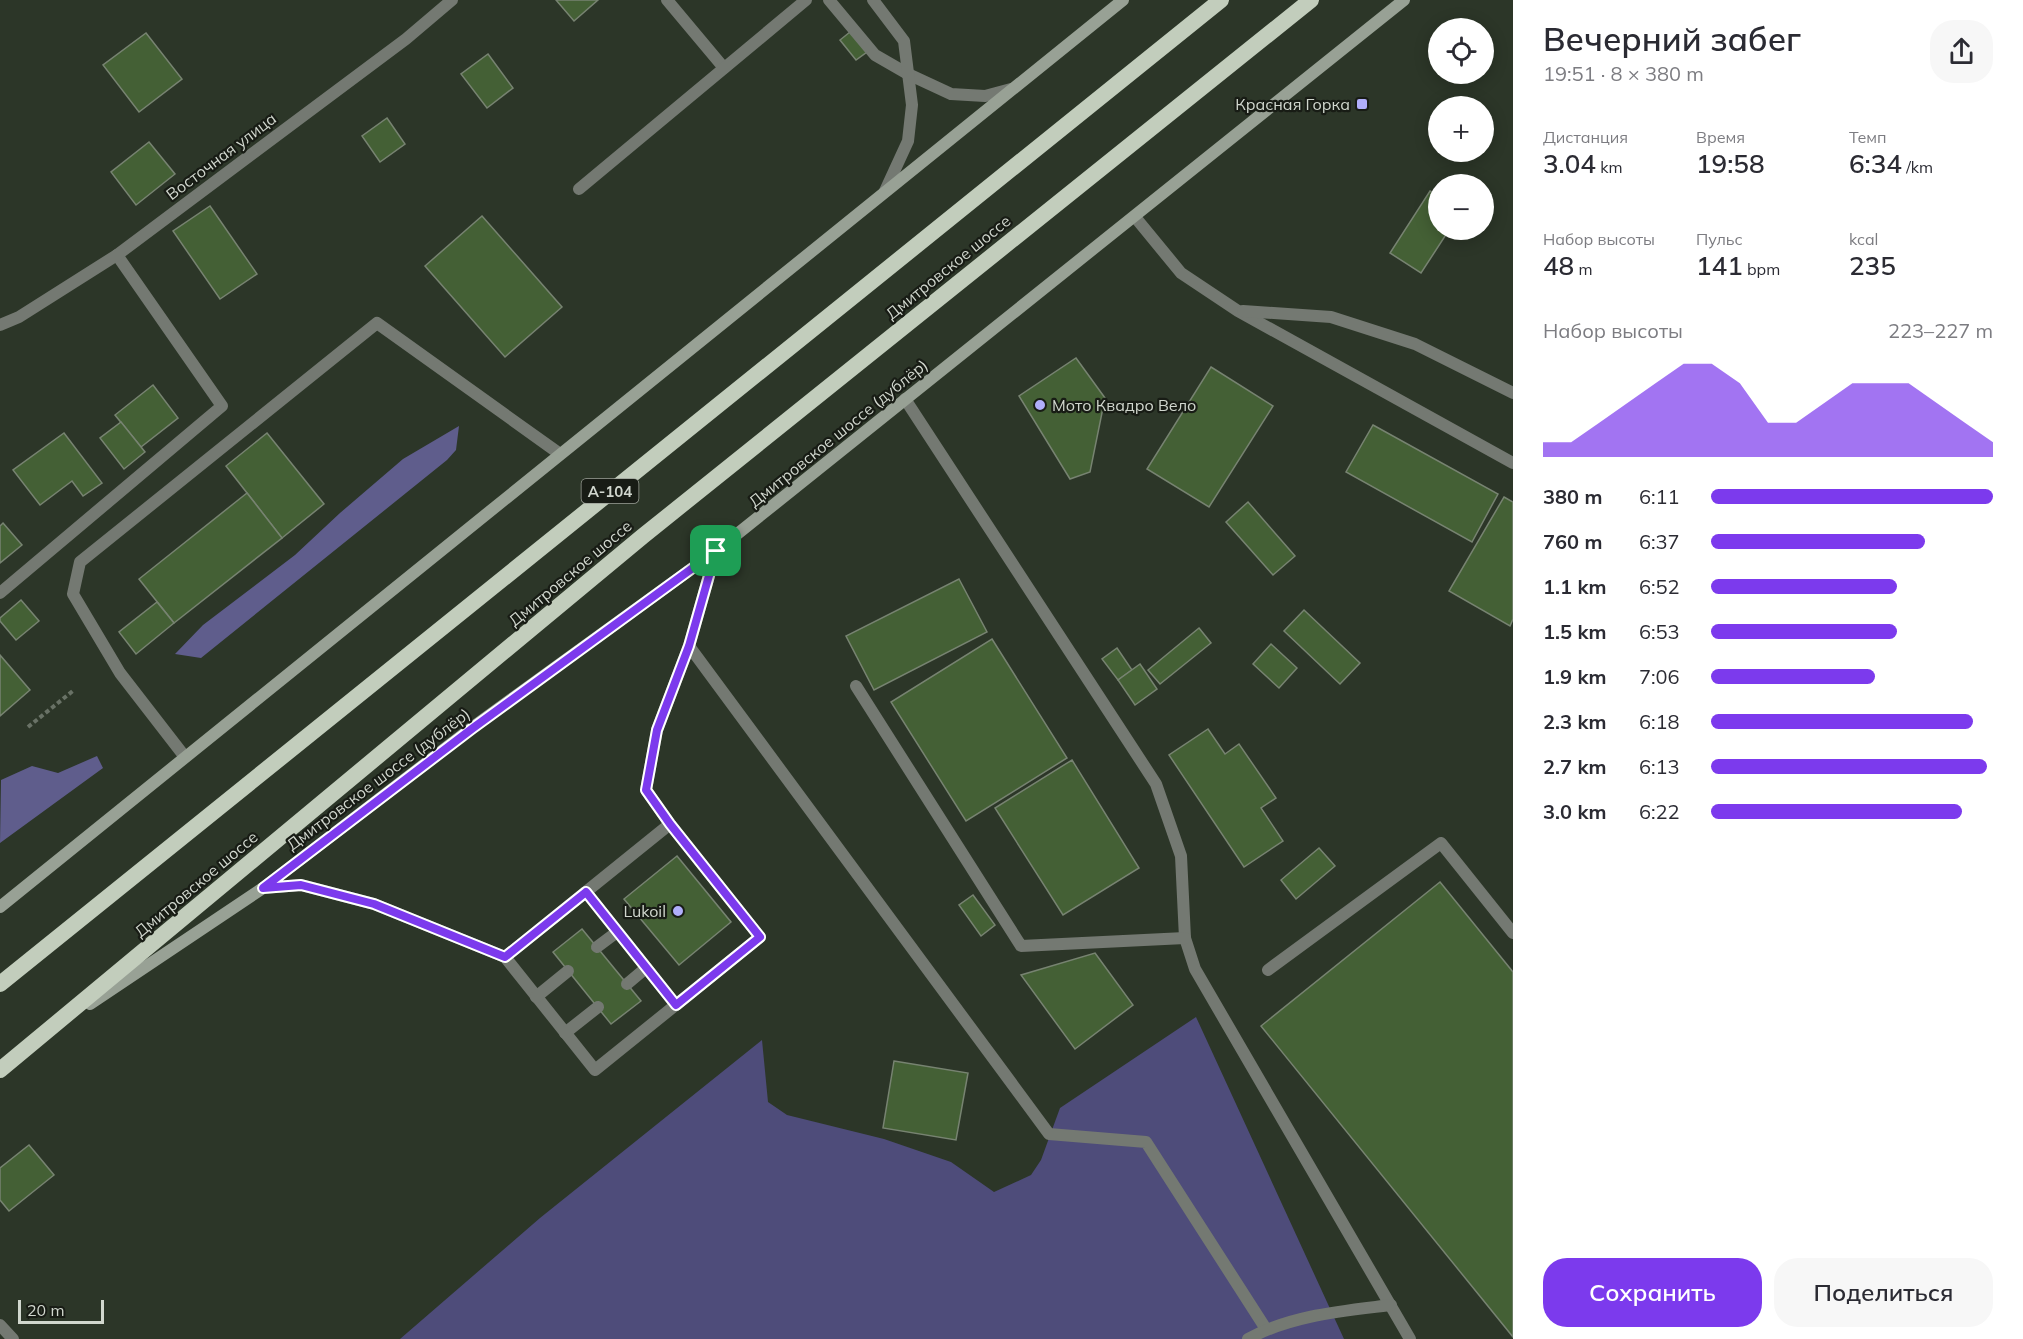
<!DOCTYPE html>
<html lang="ru">
<meta charset="utf-8">
<style>
:root{--surface:#fff;--page:#f7f7f7;--text:#2b2b33;--muted:#7c7c81;--accent:#7c3aed}
body{margin:0;font-family:Mulish,sans-serif;background:var(--page);color:var(--text);height:100vh;display:flex;flex-direction:column;font-size:22px;white-space:nowrap}
*{box-sizing:border-box;margin:0}
p{font-size:20px;color:var(--muted)}
.icon{flex:none;width:33px;height:33px;fill:none;stroke:currentColor;stroke-width:2;stroke-linecap:round;stroke-linejoin:round}
.map{position:relative;flex:1;overflow:hidden}
.details{display:flex;flex-direction:column;background:var(--surface);width:510px}
.details>*{flex:none}
.tools{position:absolute;left:1428px;top:18px;display:grid;gap:12px}
.tools a{display:grid;place-items:center;width:66px;height:66px;border-radius:50%;background:var(--surface);box-shadow:0 3px 15px #0003;font-size:30px}
.scale{position:absolute;left:18px;bottom:15px;width:86px;box-sizing:border-box;padding-left:6px;border:3px solid #d1d7ce;border-top:0;font-size:16px;line-height:21px;white-space:nowrap;color:#d1d7ce;-webkit-text-stroke:4px #181c15;paint-order:stroke}
.pin{position:absolute;display:grid;place-items:center;width:51px;height:51px;color:#fff;margin:-26px;border-radius:12px;box-shadow:0 3px 9px #0006}
.round{display:grid;place-items:center;flex:none;width:63px;height:63px;border-radius:24px;background:var(--page)}
.head{display:flex;align-items:center;justify-content:space-between;height:102px;padding:0 30px}
h1{font-size:33px;font-weight:600;line-height:45px}
.stats{display:grid;grid-template-columns:repeat(3,1fr);gap:9px;height:102px;padding:6px 30px}
.stats div{display:grid;align-content:center}
.stats b{font-size:26px;font-weight:600}
.stats small{font-size:16px;font-weight:400}
.stats p{font-size:16px}
.chart{height:168px;padding:12px 30px}
.chart p{display:flex;justify-content:space-between}
.chart svg{width:100%;height:108px;margin-top:6px;fill:var(--accent);opacity:.7}
.action{display:flex;gap:12px;margin-top:auto;padding:12px 30px}
.action a{flex:1;height:69px;border-radius:24px;background:var(--accent);color:#fff;font-size:24px;font-weight:600;line-height:69px;text-align:center}
.action a+a{background:var(--page);color:var(--text)}
ul{padding:0 30px;list-style:none;font-size:20px}
li{display:grid;grid-template-columns:96px 72px 1fr;align-items:center;height:45px}
li i{height:15px;border-radius:8px;background:var(--accent)}
main{display:flex;flex:1;min-height:0}
.map>svg:first-child{display:block}
.green{fill:#4e4c7a}
.forest{fill:#5f5d8c}
.building{fill:#446035;stroke:#778371;stroke-width:1.5}
.lines{fill:none;stroke-linecap:round;stroke-linejoin:round}
.path{stroke:#697266;stroke-width:4;stroke-dasharray:4.5 3;stroke-linecap:butt}
.service{stroke:#747972;stroke-width:12}
.minor{stroke:#747972;stroke-width:12}
.secondary{stroke:#98a195;stroke-width:12}
.trunk{stroke:#c2cdbc;stroke-width:16}
.route-casing{stroke:#fff;stroke-width:12}
.route{stroke:#7c3aed;stroke-width:8}
.poi-dot{fill:#b0aefa;stroke:#181c15;stroke-width:2}
.labels{text-anchor:middle;dominant-baseline:central;stroke-width:4.5;stroke-linejoin:round;paint-order:stroke}
.shield{fill:#181c15;stroke:#9a9f96;stroke-width:1.5}
.shield-label{font-size:15px;font-weight:bold;fill:#d1d7ce}
.poi-label{font-size:16px;fill:#d1d7ce;stroke:#181c15;text-anchor:end}
.street-label{font-size:16px;fill:#d1d7ce;stroke:#181c15}
</style>
<main>
<div class="map">
<svg width="1513" height="1339" viewBox="0 0 1513 1339">
<rect width="100%" height="100%" fill="#2c3628"/>
<!-- green -->
<path class="green" d="M1196 1017 1344 1339H400L540 1218 762 1040 768 1102 787 1115 884 1139 951 1162 994 1192 1031 1175 1041 1160 1060 1108Z"/>
<!-- forest -->
<g class="forest">
<path d="M459 426 456 450 447 460 201 658 175 654 203 625 295 555 340 513 403 459Z"/>
<path d="M97 756 103 768 0 843 1 780 32 766 58 773Z"/>
</g>
<!-- building -->
<g class="building">
<path d="M556 0H598L574 21Z"/>
<path d="M850 32 867 52 856 60 840 40Z"/>
<path d="M146 33 182 79 139 112 103 65Z"/>
<path d="M488 54 513 88 487 108 461 74Z"/>
<path d="M387 118 405 144 380 162 362 136Z"/>
<path d="M149 142 175 174 136 205 111 172Z"/>
<path d="M1430 191 1438 196V230H1449L1421 273 1390 253Z"/>
<path d="M210 206 257 274 220 299 173 231Z"/>
<path d="M482 216 562 307 505 357 425 266Z"/>
<path d="M1076 358 1105 398 1090 472 1070 479 1019 396Z"/>
<path d="M1211 367 1273 406 1209 507 1147 469Z"/>
<path d="M153 385 178 418 141 447 115 415Z"/>
<path d="M121 422 145 452 124 469 100 438Z"/>
<path d="M1373 425 1498 494 1472 542 1346 472Z"/>
<path d="M64 433 102 483 83 496 72 481 40 505 13 470Z"/>
<path d="M267 433 324 504 282 538 226 466Z"/>
<path d="M247 493 282 538 174 623 139 579Z"/>
<path d="M1504 497 1513 502V619L1510 626 1449 591Z"/>
<path d="M1248 502 1295 556 1273 575 1226 522Z"/>
<path d="M3 523 22 545 0 563V526Z"/>
<path d="M959 579 987 632 874 690 846 636Z"/>
<path d="M21 600 39 621 16 640 0 621V618Z"/>
<path d="M157 602 174 623 136 654 119 632Z"/>
<path d="M1304 610 1360 663 1340 684 1284 631Z"/>
<path d="M1199 628 1211 643 1160 684 1148 670Z"/>
<path d="M992 639 1067 758 966 821 891 702Z"/>
<path d="M1271 644 1297 668 1279 688 1253 664Z"/>
<path d="M1117 648 1132 670 1118 680 1102 659Z"/>
<path d="M0 655 30 690 0 716Z"/>
<path d="M1140 664 1157 689 1135 705 1118 680Z"/>
<path d="M1208 729 1225 754 1239 744 1276 798 1261 808 1283 841 1244 867 1169 755Z"/>
<path d="M1072 760 1139 868 1063 915 995 808Z"/>
<path d="M1319 848 1335 866 1296 899 1281 880Z"/>
<path d="M677 856 731 922 679 965 624 899Z"/>
<path d="M1440 882 1513 972V1337L1261 1026Z"/>
<path d="M973 895 995 925 981 936 959 905Z"/>
<path d="M582 929 641 1001 611 1024 553 952Z"/>
<path d="M1095 953 1133 1005 1075 1049 1021 975Z"/>
<path d="M894 1061 968 1073 956 1140 883 1128Z"/>
<path d="M29 1145 54 1175 9 1211 0 1200V1168Z"/>
</g>
<g class="lines">
<!-- path -->
<path class="path" d="M28 727 74 690"/>
<!-- service -->
<g class="service">
<path d="M667 0 724 68"/>
<path d="M829 0 875 55 908 74 951 94 985 96 1011 89"/>
<path d="M873 0 904 41 912 105 908 141 885 191"/>
<path d="M579 189 806 0"/>
<path d="M1135 217 1181 273 1238 311 1513 463"/>
<path d="M1243 311 1331 317 1415 344 1513 393"/>
<path d="M905 399 1156 784 1181 856 1185 938 1195 969 1410 1339"/>
<path d="M0 593 222 406 117 255"/>
<path d="M689 646 1049 1134 1146 1142 1266 1329"/>
<path d="M856 686 1021 946 1185 938"/>
<path d="M185 757 120 673 73 594 80 562 377 323 560 454"/>
<path d="M263 888 301 885 374 904 505 957 670 824 646 790 657 730 689 646 716 551"/>
<path d="M586 892 676 1005"/>
<path d="M597 947 617 932"/>
<path d="M505 957 595 1070 760 937 670 824"/>
<path d="M1268 970 1441 843 1513 933"/>
<path d="M627 984 646 968"/>
<path d="M536 997 568 971"/>
<path d="M565 1033 598 1007"/>
<path d="M0 1325 13 1339"/>
<path d="M1248 1339C1291 1315 1343 1311 1391 1305"/>
</g>
<!-- minor -->
<path class="minor" d="M0 325 19 317 117 255 406 39 452 0"/>
<!-- secondary -->
<g class="secondary">
<path d="M0 907 1123 0"/>
<path d="M90 1004 263 888 473 727 716 551 1404 0"/>
</g>
<!-- trunk -->
<g class="trunk">
<path d="M0 984 1221 0"/>
<path d="M0 1070 643 536 1311 0"/>
</g>
</g>
<g class="lines">
<defs>
<path id="route" d="M716 551 689 646 657 730 646 790 670 824 760 937 676 1005 586 892 505 957 374 904 301 885 263 888 473 728Z"/>
</defs>
<!-- route casing -->
<use href="#route" class="route-casing"/>
<!-- route -->
<use href="#route" class="route"/>
</g>
<!-- markers -->
<g class="poi-dot">
<rect x="1356" y="98" width="12" height="12" rx="3"/>
<circle cx="1040" cy="405" r="6"/>
<circle cx="678" cy="911" r="6"/>
</g>
<g class="labels">
<!-- shield labels -->
<rect class="shield" x="581.5" y="479" width="57" height="24" rx="4.5"/>
<g class="shield-label">
<text x="610" y="491">А-104</text>
</g>
<!-- poi labels -->
<g class="poi-label">
<text x="1350" y="104">Красная Горка</text>
<text x="1052" y="405" text-anchor="start">Мото Квадро Вело</text>
<text x="666" y="911">Lukoil</text>
</g>
<!-- street labels -->
<g class="street-label">
<text transform="translate(221 156) rotate(-37)">Восточная улица</text>
<text transform="translate(948 267) rotate(-39)">Дмитровское шоссе</text>
<text transform="translate(838 433) rotate(-39)">Дмитровское шоссе (дублёр)</text>
<text transform="translate(570 573) rotate(-40)">Дмитровское шоссе</text>
<text transform="translate(378 779) rotate(-37)">Дмитровское шоссе (дублёр)</text>
<text transform="translate(196 884) rotate(-40)">Дмитровское шоссе</text>
</g>
</g>
</svg>
<div class="tools">
<a><svg class="icon" aria-label="locate" viewBox="0 0 24 24"><circle cx="12" cy="12" r="6"/><path d="M12 2v4M12 18v4M2 12h4M18 12h4"/></svg></a>
<a>+</a>
<a>−</a>
</div>
<div class="scale">20 m</div>
<div class="pin" style="left:716px;top:551px;background:#1e9e55"><svg class="icon" aria-label="arrive" viewBox="0 0 24 24"><path d="M6 21V4h12l-3 4 3 4H6"/></svg></div>
</div>
<section class="details">
<div class="head"><div><h1>Вечерний забег</h1><p>19:51 · 8 × 380 m</p></div><a class="round"><svg class="icon" aria-label="share" viewBox="0 0 24 24"><path d="M12 15V3M7 8l5-5 5 5M5 13v7h14v-7"/></svg></a></div>
<div class="stats">
<div><p>Дистанция</p><b>3.04<small> km</small></b></div>
<div><p>Время</p><b>19:58</b></div>
<div><p>Темп</p><b>6:34<small> /km</small></b></div>
</div>
<div class="stats">
<div><p>Набор высоты</p><b>48<small> m</small></b></div>
<div><p>Пульс</p><b>141<small> bpm</small></b></div>
<div><p>kcal</p><b>235</b></div>
</div>
<div class="chart"><p><span>Набор высоты</span>223–227 m</p>
<svg viewBox="0 0 160 44" preserveAspectRatio="none"><path d="M0 44V38L10 38L20 30L30 22L40 14L50 6L60 6L70 14L80 30L90 30L100 22L110 14L120 14L130 14L140 22L150 30L160 38V44z"/></svg>
</div>
<ul>
<li><b>380 m</b>6:11<i style="width:100%"></i></li>
<li><b>760 m</b>6:37<i style="width:76%"></i></li>
<li><b>1.1 km</b>6:52<i style="width:66%"></i></li>
<li><b>1.5 km</b>6:53<i style="width:66%"></i></li>
<li><b>1.9 km</b>7:06<i style="width:58%"></i></li>
<li><b>2.3 km</b>6:18<i style="width:93%"></i></li>
<li><b>2.7 km</b>6:13<i style="width:98%"></i></li>
<li><b>3.0 km</b>6:22<i style="width:89%"></i></li>
</ul>
<div class="action"><a>Сохранить</a><a>Поделиться</a></div>
</section>
</main>
